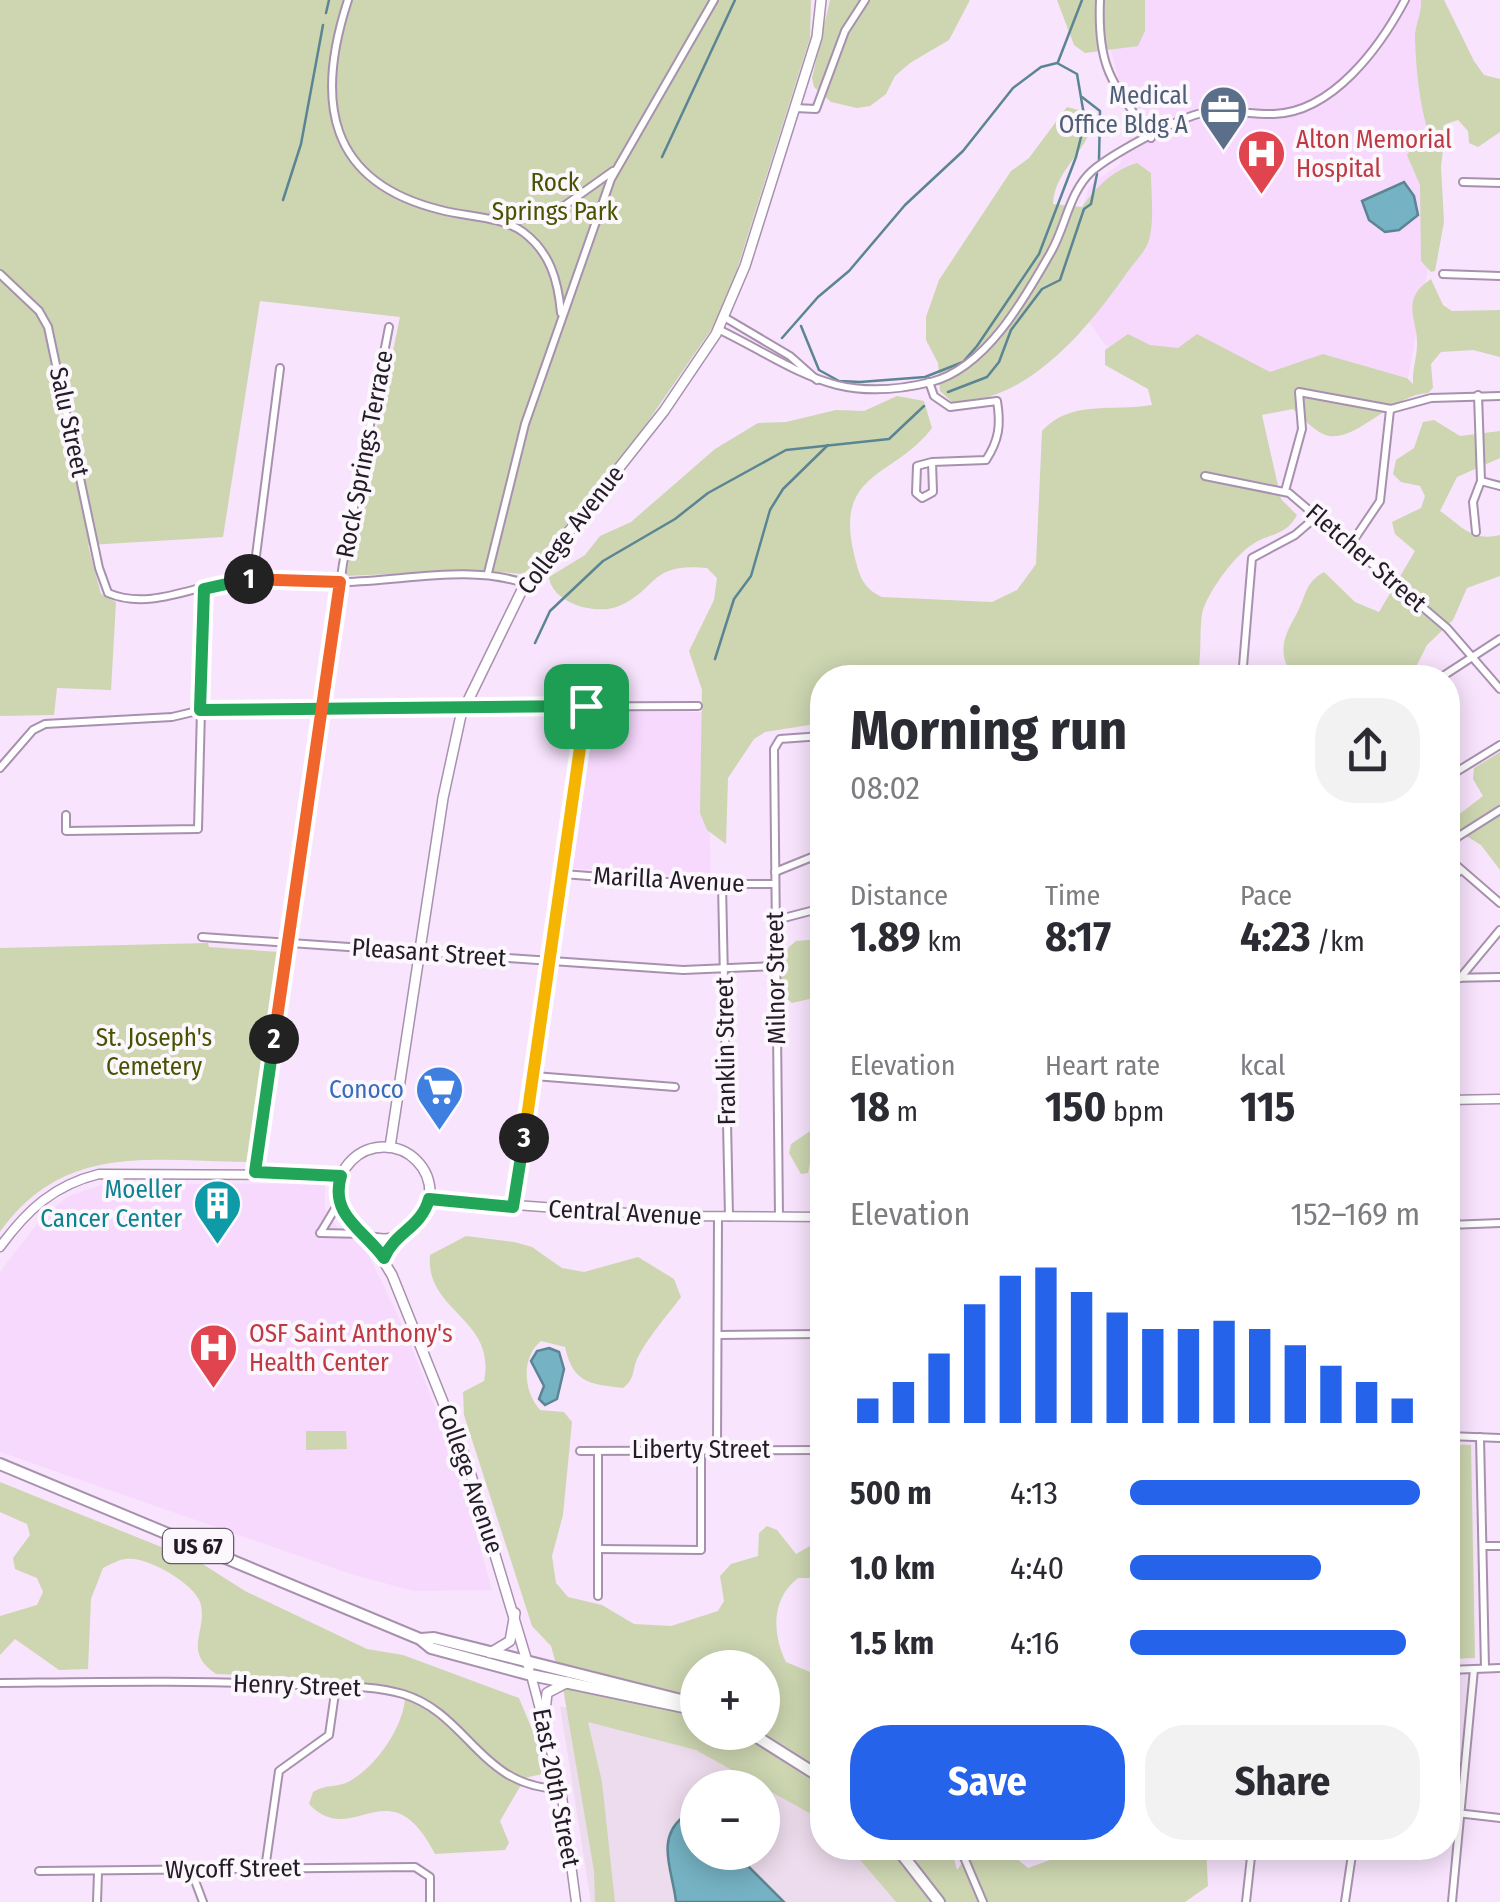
<!DOCTYPE html>
<meta charset="utf-8">
<style>
:root{--surface:#fff;--page:#f2f2f3;--text:#2b2b33;--muted:#7c7c81;--accent:#2563eb}
body{margin:0;font-family:"Fira Sans Condensed",sans-serif;background:var(--page);color:var(--text);height:100vh;display:flex;flex-direction:column;font-size:38px;white-space:nowrap}
*{box-sizing:border-box;margin:0}
p{font-size:32px;color:var(--muted)}
.icon{flex:none;width:55px;height:55px;fill:none;stroke:currentColor;stroke-width:2;stroke-linecap:round;stroke-linejoin:round}
.map{position:relative;flex:1;overflow:hidden}
.sheet{position:absolute;left:810px;top:665px;width:650px;height:1195px;display:flex;flex-direction:column;background:var(--surface);border-radius:40px;box-shadow:0 5px 25px #0003}
.sheet>*{flex:none}
.fabs{position:absolute;left:680px;top:1650px;display:grid;gap:20px}
.fabs a{display:grid;place-items:center;width:100px;height:100px;border-radius:50%;background:var(--surface);box-shadow:0 5px 25px #0003;font-size:50px}
.pin{position:absolute;display:grid;place-items:center;width:85px;height:85px;color:#fff;margin:-42px;border-radius:20px;box-shadow:0 5px 15px #0006}
.km{position:absolute;width:50px;height:50px;margin:-25px;border-radius:50%;background:#222;color:#fff;font-size:28px;line-height:50px;text-align:center}
.round{display:grid;place-items:center;flex:none;width:105px;height:105px;border-radius:40px;background:var(--page)}
.head{display:flex;align-items:center;justify-content:space-between;height:170px;padding:0 40px}
h1{font-size:55px;font-weight:700;line-height:75px}
.stats{display:grid;grid-template-columns:repeat(3,1fr);gap:15px;height:170px;padding:10px 40px}
.stats div{display:grid;align-content:center}
.stats b{font-size:42px;font-weight:700}
.stats small{font-size:28px;font-weight:400}
.stats p{font-size:28px}
.chart{height:280px;padding:20px 40px}
.chart p{display:flex;justify-content:space-between}
.chart svg{width:100%;height:180px;margin-top:10px;stroke:var(--accent);stroke-width:6}
.cta{display:flex;gap:20px;margin-top:auto;padding:20px 40px}
.cta a{flex:1;height:115px;border-radius:40px;background:var(--accent);color:#fff;font-size:40px;font-weight:700;line-height:115px;text-align:center}
.cta a+a{background:var(--page);color:var(--text)}
ul{padding:0 40px;list-style:none;font-size:32px}
li{display:grid;grid-template-columns:160px 120px 1fr;align-items:center;height:75px}
li i{height:25px;border-radius:12px;background:var(--accent)}
.map>svg:first-child{display:block}
.industrial{fill:#eddced;fill-rule:evenodd}
.built{fill:#f7d9fe}
.green{fill:#cdd6b1;fill-rule:evenodd}
.water{fill:#75b2c3;stroke:#5c8594;stroke-width:2.5}
.lines{fill:none;stroke-linecap:round;stroke-linejoin:round}
.stream{stroke:#5c8594;stroke-width:2.5}
.minor-casing{stroke:#a891ae;stroke-width:10}
.tertiary-casing{stroke:#a891ae;stroke-width:11}
.secondary-casing{stroke:#a891ae;stroke-width:12}
.primary-casing{stroke:#a891ae;stroke-width:12}
.trunk-casing{stroke:#a891ae;stroke-width:14}
.minor{stroke:#fff;stroke-width:6}
.tertiary{stroke:#fff;stroke-width:8}
.secondary{stroke:#fff;stroke-width:9}
.primary{stroke:#fff;stroke-width:9}
.trunk{stroke:#fff;stroke-width:10}
.split-1-casing{stroke:#fff;stroke-width:20}
.split-2-casing{stroke:#fff;stroke-width:20}
.split-3-casing{stroke:#fff;stroke-width:20}
.split-4-casing{stroke:#fff;stroke-width:20}
.split-1{stroke:#22a559;stroke-width:12}
.split-2{stroke:#f0652b;stroke-width:12}
.split-3{stroke:#22a559;stroke-width:12}
.split-4{stroke:#f5b400;stroke-width:12}
.labels{text-anchor:middle;dominant-baseline:central;stroke-width:8;stroke-linejoin:round;paint-order:stroke}
.shield{fill:#fcf7fd;stroke:#645d66;stroke-width:2.5}
.shield-label{font-size:22px;font-weight:bold;fill:#231b26}
.service-label{font-size:25px;fill:#4e5e75;stroke:#fcf7fd;text-anchor:end}
.health-label{font-size:25px;fill:#be3a42;stroke:#fcf7fd;text-anchor:start}
.park-label{font-size:25px;fill:#475301;stroke:#fcf7fd}
.street-label{font-size:25px;fill:#231b26;stroke:#fcf7fd}
.shop-label{font-size:25px;fill:#366cbe;stroke:#fcf7fd;text-anchor:end}
.culture-label{font-size:25px;fill:#0d838f;stroke:#fcf7fd;text-anchor:end}
</style>
<div class="map">
<svg width="1500" height="1902" viewBox="0 0 1500 1902">
<rect width="100%" height="100%" fill="#f8e4fd"/>
<!-- industrial -->
<path class="industrial" d="M560 1706 701 1744 822 1812V1848H858L908 1902H591ZM698 1788H762V1852H698Z"/>
<!-- built -->
<g class="built">
<path d="M1123 0H1434V236L1408 378 1323 354 1301 383 1147 366 1105 345 1059 276 1090 185 1120 164 1132 129 1110 47Z"/>
<path d="M592 712H706L711 878 569 868Z"/>
<path d="M325 1183V1209L337 1227 365 1248 405 1330 459 1470 492 1590 413 1591 348 1573 0 1452V1272L43 1216 69 1196 101 1185Z"/>
</g>
<!-- green -->
<g class="green">
<path d="M0 0H811L810 38 733 282 715 324 631 446 530 569 522 574 479 570 346 576 400 317 260 301 223 537 88 545 101 594 116 602 111 690 57 688 54 715 0 716Z"/>
<path d="M830 0H970L949 40 910 63 895 76 886 94 870 106 857 108 831 102 814 87 812 78Z"/>
<path d="M1057 0H1145V31L1138 46 1085 53 1074 45Z"/>
<path d="M1421 0H1444L1474 61 1484 75 1500 79V132L1478 147 1469 143 1468 131 1458 120 1446 124 1441 167 1444 222 1435 271 1431 272 1421 261 1420 185 1407 155 1427 128C1419 100 1416 68 1415 40 1414 26 1422 15 1421 0Z"/>
<path d="M1067 107 1094 114C1092 150 1055 167 1053 204L1082 207C1096 187 1113 170 1137 163L1151 173C1151 193 1155 224 1148 243 1144 253 1132 265 1126 274 1087 330 1026 404 952 402L940 391 938 363 926 340V317L939 280 1011 171 1029 158Z"/>
<path d="M1431 279 1443 305 1452 311 1500 310V357L1473 350 1441 352 1431 364 1433 388 1428 393C1392 394 1352 448 1323 434 1312 429 1302 417 1293 409L1262 415 1281 499 1297 515C1286 536 1270 533 1253 544 1235 555 1212 587 1204 607 1198 621 1203 656 1197 677L822 678V723L765 732 754 739 728 778 726 844 707 830 700 813 702 690 689 651 714 600 717 578 707 568C649 562 657 590 619 606 596 616 552 603 549 577L585 555 600 536 631 522 715 449 758 423 786 422 836 410 864 411 897 396 924 401 932 428C894 478 834 471 854 554 859 574 862 588 882 597L992 602 1017 590 1036 564 1042 431C1071 399 1112 412 1152 405L1148 389 1105 365V350L1128 334 1150 345 1178 348 1197 334 1270 372 1323 354 1407 378 1413 384C1412 370 1417 358 1417 344 1418 320 1399 300 1431 279Z"/>
<path d="M1434 420 1460 436 1500 431V458L1457 477 1440 511C1462 526 1471 542 1500 535V576L1467 588 1453 620 1427 645 1411 677H1293C1276 650 1284 637 1298 611 1307 593 1305 583 1324 572L1355 602 1379 612 1415 551 1395 534 1392 522 1421 508 1425 496 1420 486 1401 482 1393 474 1396 460 1414 448 1423 422Z"/>
<path d="M1500 752V870L1481 845 1453 828 1457 816 1483 796 1473 779 1474 768Z"/>
<path d="M822 939V996L792 1003C776 992 778 969 783 952L796 941Z"/>
<path d="M208 943 209 947 279 952 248 1162C151 1161 64 1142 0 1232V948Z"/>
<path d="M822 1123V1153L811 1158 808 1173 801 1174 789 1153 791 1144Z"/>
<path d="M466 1236 514 1242 532 1247 562 1268 584 1272 638 1257 674 1279 681 1297C666 1317 648 1337 637 1359 632 1371 635 1379 623 1388 589 1384 573 1383 565 1347L541 1341C521 1357 523 1391 540 1410L564 1412 572 1422 563 1515 552 1556 556 1583 568 1597 602 1605 634 1624 671 1626 718 1611 724 1601 720 1576 731 1564 758 1556 759 1533 767 1526 777 1530 796 1554 822 1539V1566L811 1578H798C771 1599 772 1633 786 1662L810 1672 822 1670V1820L696 1750 588 1722 602 1782 615 1902H595L594 1871 563 1688 551 1646 532 1626 464 1415 463 1392 484 1381C497 1318 425 1312 430 1255ZM698 1668H762V1732H698Z"/>
<path d="M346 1431 347 1449 306 1450V1431Z"/>
<path d="M1448 1444 1471 1445 1475 1658 1448 1659Z"/>
<path d="M0 1482 201 1563 245 1591 367 1649 403 1655 519 1698 544 1758 542 1774 525 1778 500 1821 509 1843 505 1850 435 1854C389 1764 353 1851 309 1804L313 1792C325 1784 337 1788 350 1781 378 1765 408 1721 405 1690L333 1679 216 1674C181 1651 209 1630 200 1602 193 1583 147 1556 126 1559 119 1559 110 1565 103 1568L91 1599 88 1669 59 1670 15 1639 0 1655V1616L37 1605 43 1592 37 1578 15 1569 13 1558 30 1535 27 1524 0 1512Z"/>
<path d="M850 1848H951L957 1870 972 1848H1004L1028 1868 1083 1848 1157 1854 1178 1848H1206L1208 1886 1185 1902H896Z"/>
</g>
<!-- water -->
<g class="water">
<path d="M1404 182 1414 196 1418 215 1399 230 1385 232 1369 220 1362 201Z"/>
<path d="M549 1348 559 1352 564 1369 557 1399 545 1405 539 1399 544 1386 531 1361 537 1351Z"/>
<path d="M683 1817 697 1822 698 1852 735 1853 784 1902H676C673 1872 655 1839 683 1817Z"/>
</g>
<g class="lines">
<!-- stream -->
<g class="stream">
<path d="M326 13 329 0"/>
<path d="M1058 62 1082 0"/>
<path d="M1082 97 1100 111 1099 160"/>
<path d="M662 157 735 0"/>
<path d="M283 200 301 144 323 25"/>
<path d="M782 338 818 297 849 271 905 205 963 151 1013 88 1041 67 1057 63 1077 74 1085 121 1076 157 1039 254 977 346 963 362 925 377 860 382 839 381 819 370 801 326"/>
<path d="M948 392 987 377 999 362 1011 330 1042 289 1060 280 1084 209 1091 204 1097 174"/>
<path d="M535 643 550 611 603 561 675 519 708 493 786 450 889 439 924 406"/>
<path d="M715 659 734 599 751 576 770 510 783 489 828 445"/>
</g>
<defs>
<g id="minor">
<path d="M348 0C315 101 327 182 441 210 467 217 501 216 523 232 550 252 558 280 561 313"/>
<path d="M1100 0C1097 72 1114 83 1151 138"/>
<path d="M795 108 816 109 845 31 865 0"/>
<path d="M1463 182 1500 183"/>
<path d="M505 223 557 211 613 171"/>
<path d="M0 274 39 311 48 327 99 568 108 593C150 611 195 585 236 580 271 575 308 582 344 582 404 581 470 564 527 584"/>
<path d="M1443 274 1500 276"/>
<path d="M724 317 790 356 817 380"/>
<path d="M718 329C798 368 834 406 931 382 986 368 1025 298 1051 252 1066 226 1069 192 1092 171 1112 154 1173 121 1198 114 1222 108 1250 115 1274 114 1333 112 1380 47 1405 0"/>
<path d="M929 382 934 396 950 407 997 401C1001 425 999 440 986 460L932 462 917 466 916 493 922 498 933 492 932 462"/>
<path d="M1391 409 1431 398 1500 396"/>
<path d="M1205 476 1289 493 1447 628 1500 689"/>
<path d="M1481 481 1500 486"/>
<path d="M1285 491 1302 429 1299 392 1391 409"/>
<path d="M1476 532 1473 502 1481 481 1478 395"/>
<path d="M1351 544 1380 501 1390 410"/>
<path d="M488 573 525 424 611 179 714 0"/>
<path d="M253 579 280 368"/>
<path d="M1242 678 1252 558 1295 535 1317 516"/>
<path d="M1440 678 1500 639"/>
<path d="M0 768 33 730 45 724 172 717 210 708 698 706"/>
<path d="M1448 777 1500 745"/>
<path d="M66 815V831L198 829 204 590"/>
<path d="M1448 843 1500 810"/>
<path d="M1448 858 1500 903"/>
<path d="M775 872 822 853"/>
<path d="M563 874 692 884H775"/>
<path d="M1448 880 1461 870"/>
<path d="M722 885 729 1217"/>
<path d="M776 920 822 908"/>
<path d="M202 937 683 970 776 966"/>
<path d="M1448 978 1500 977"/>
<path d="M1460 978 1500 930"/>
<path d="M534 1076 675 1087"/>
<path d="M255 1172 343 564 389 327"/>
<path d="M513 1206 586 706"/>
<path d="M779 1217 774 749 780 739 822 736"/>
<path d="M1448 1225 1500 1223"/>
<path d="M321 1232 339 1202"/>
<path d="M320 1233 365 1234"/>
<path d="M718 1335 822 1334"/>
<path d="M1448 1436 1500 1438"/>
<path d="M1480 1437 1485 1668"/>
<path d="M717 1450 718 1217"/>
<path d="M580 1451 822 1450"/>
<path d="M1483 1546H1500"/>
<path d="M599 1549 701 1550V1451"/>
<path d="M598 1596V1451"/>
<path d="M1448 1670 1500 1668"/>
<path d="M0 1683C99 1682 198 1680 297 1685 332 1687 369 1684 403 1694 469 1714 480 1788 561 1789"/>
<path d="M1448 1812 1500 1818"/>
<path d="M960 1848 983 1902"/>
<path d="M265 1869 279 1771 329 1735 336 1686"/>
<path d="M191 1870 203 1902"/>
<path d="M39 1871 415 1867 430 1877V1902"/>
<path d="M97 1902 98 1872"/>
<path d="M1246 1902 1252 1848"/>
<path d="M1345 1902 1353 1848"/>
<path d="M1452 1902 1474 1669"/>
</g>
<g id="tertiary">
<path d="M1448 1100 1500 1099"/>
<path d="M429 1199 670 1216 822 1217"/>
<path d="M0 1247C27 1210 54 1185 99 1174L341 1175"/>
<path d="M531 1675 561 1789 576 1902"/>
</g>
<g id="secondary">
<path d="M390 1147 443 798 461 715 521 592 664 411 716 334 745 266 817 37 821 0"/>
<circle cx="384" cy="1193" r="46"/>
<path d="M368 1236 392 1275 467 1462 529 1668"/>
</g>
<g id="primary">
<path d="M490 1653 510 1641 515 1613"/>
<path d="M544 1720 547 1693 568 1682"/>
</g>
<g id="trunk">
<path d="M0 1464 420 1639 431 1648 531 1675 698 1710"/>
<path d="M421 1639 434 1638 685 1701 698 1710"/>
<path d="M749 1732 822 1778"/>
<path d="M897 1848 939 1902"/>
</g>
</defs>
<!-- minor casing -->
<use href="#minor" class="minor-casing"/>
<!-- tertiary casing -->
<use href="#tertiary" class="tertiary-casing"/>
<!-- secondary casing -->
<use href="#secondary" class="secondary-casing"/>
<!-- primary casing -->
<use href="#primary" class="primary-casing"/>
<!-- trunk casing -->
<use href="#trunk" class="trunk-casing"/>
<!-- minor -->
<use href="#minor" class="minor"/>
<!-- tertiary -->
<use href="#tertiary" class="tertiary"/>
<!-- secondary -->
<use href="#secondary" class="secondary"/>
<!-- primary -->
<use href="#primary" class="primary"/>
<!-- trunk -->
<use href="#trunk" class="trunk"/>
</g>
<g class="lines">
<defs>
<path id="split-1" d="M249 579 204 589 200 710 586 706"/>
<path id="split-2" d="M249 579 340 582 274 1039"/>
<path id="split-3" d="M274 1039 255 1172 341 1176C329 1215 364 1230 384 1258 395 1232 421 1228 429 1199L513 1207 524 1138"/>
<path id="split-4" d="M524 1138 586 706"/>
</defs>
<!-- split-1 casing -->
<use href="#split-1" class="split-1-casing"/>
<!-- split-2 casing -->
<use href="#split-2" class="split-2-casing"/>
<!-- split-3 casing -->
<use href="#split-3" class="split-3-casing"/>
<!-- split-4 casing -->
<use href="#split-4" class="split-4-casing"/>
<!-- split-1 -->
<use href="#split-1" class="split-1"/>
<!-- split-2 -->
<use href="#split-2" class="split-2"/>
<!-- split-3 -->
<use href="#split-3" class="split-3"/>
<!-- split-4 -->
<use href="#split-4" class="split-4"/>
</g>
<!-- icons -->
<defs>
<symbol id="office-pin" viewBox="-11 -11 22 30"><path d="M0 17L-7.5 6A9.5 9.5 0 1 1 7.5 6Z" fill="#5c6f8a" stroke="#fcf7fd"/><path d="M-6-3h4V-5.5h4V-3h4V5H-6ZM-1-4.5V-3h2v-1.5ZM-6 0V1H6V0Z" fill="#fff"/></symbol>
<symbol id="hospital-pin" viewBox="-11 -11 22 30"><path d="M0 17L-7.5 6A9.5 9.5 0 1 1 7.5 6Z" fill="#e0444e" stroke="#fcf7fd"/><path d="M-5-5h3v3.5h4V-5h3V5h-3V1.5h-4V5h-3Z" fill="#fff"/></symbol>
<symbol id="supermarket-pin" viewBox="-11 -11 22 30"><path d="M0 17L-7.5 6A9.5 9.5 0 1 1 7.5 6Z" fill="#3f7fe0" stroke="#fcf7fd"/><path d="M-6-5.5h2.5l.6 2H6L4.5 2H-2.5L-4.4-4H-6ZM-1.5 3.2a1.3 1.3 0 1 0 .1 0ZM3 3.2a1.3 1.3 0 1 0 .1 0Z" fill="#fff"/></symbol>
<symbol id="building-pin" viewBox="-11 -11 22 30"><path d="M0 17L-7.5 6A9.5 9.5 0 1 1 7.5 6Z" fill="#0f9aa8" stroke="#fcf7fd"/><path d="M-4-6H4V6H1V3H-1V6H-4ZM-2.5-4.3h1.7v1.8h-1.7ZM.8-4.3h1.7v1.8H.8ZM-2.5-1h1.7V.8h-1.7ZM.8-1h1.7V.8H.8Z" fill="#fff"/></symbol>
</defs>
<g fill-rule="evenodd">
<use href="#office-pin" x="1196" y="82" width="55" height="75"/>
<use href="#hospital-pin" x="1234" y="126" width="55" height="75"/>
<use href="#supermarket-pin" x="412" y="1062" width="55" height="75"/>
<use href="#building-pin" x="190" y="1176" width="55" height="75"/>
<use href="#hospital-pin" x="186" y="1320" width="55" height="75"/>
</g>
<g class="labels">
<!-- shield labels -->
<rect class="shield" x="163" y="1529" width="70" height="34" rx="8"/>
<g class="shield-label">
<text x="198" y="1546">US 67</text>
</g>
<!-- service labels -->
<g class="service-label">
<text x="1188" y="96">Medical<tspan x="1188" dy="29">Office Bldg A</tspan></text>
</g>
<!-- health labels -->
<g class="health-label">
<text x="1296" y="140">Alton Memorial<tspan x="1296" dy="29">Hospital</tspan></text>
<text x="249" y="1334">OSF Saint Anthony's<tspan x="249" dy="29">Health Center</tspan></text>
</g>
<!-- park labels -->
<g class="park-label">
<text x="555" y="183">Rock<tspan x="555" dy="29">Springs Park</tspan></text>
<text x="154" y="1038">St. Joseph's<tspan x="154" dy="29">Cemetery</tspan></text>
</g>
<!-- street labels -->
<g class="street-label">
<text transform="translate(69 422) rotate(78)">Salu Street</text>
<text transform="translate(365 454) rotate(-79)">Rock Springs Terrace</text>
<text transform="translate(571 530) rotate(-52)">College Avenue</text>
<text transform="translate(1366 558) rotate(41)">Fletcher Street</text>
<text transform="translate(669 880) rotate(3)">Marilla Avenue</text>
<text transform="translate(429 953) rotate(4)">Pleasant Street</text>
<text transform="translate(776 978) rotate(-91)">Milnor Street</text>
<text transform="translate(726 1051) rotate(-91)">Franklin Street</text>
<text transform="translate(625 1213) rotate(3)">Central Avenue</text>
<text x="701" y="1450">Liberty Street</text>
<text transform="translate(470 1479) rotate(71)">College Avenue</text>
<text transform="translate(297 1686) rotate(2)">Henry Street</text>
<text transform="translate(556 1788) rotate(79)">East 20th Street</text>
<text transform="translate(233 1869) rotate(-1)">Wycoff Street</text>
</g>
<!-- shop labels -->
<g class="shop-label">
<text x="404" y="1090">Conoco</text>
</g>
<!-- culture labels -->
<g class="culture-label">
<text x="182" y="1190">Moeller<tspan x="182" dy="29">Cancer Center</tspan></text>
</g>
</g>
</svg>
<div class="fabs">
<a>+</a>
<a>−</a>
</div>
<div class="pin" style="left:586px;top:706px;background:#1e9e55"><svg class="icon" aria-label="arrive" viewBox="0 0 24 24"><path d="M6 21V4h12l-3 4 3 4H6"/></svg></div>
<b class="km" style="left:249px;top:579px">1</b>
<b class="km" style="left:274px;top:1039px">2</b>
<b class="km" style="left:524px;top:1138px">3</b>
<section class="sheet">
<div class="head"><div><h1>Morning run</h1><p>08:02</p></div><a class="round"><svg class="icon" aria-label="share" viewBox="0 0 24 24"><path d="M12 15V3M7 8l5-5 5 5M5 13v7h14v-7"/></svg></a></div>
<div class="stats">
<div><p>Distance</p><b>1.89<small> km</small></b></div>
<div><p>Time</p><b>8:17</b></div>
<div><p>Pace</p><b>4:23<small> /km</small></b></div>
</div>
<div class="stats">
<div><p>Elevation</p><b>18<small> m</small></b></div>
<div><p>Heart rate</p><b>150<small> bpm</small></b></div>
<div><p>kcal</p><b>115</b></div>
</div>
<div class="chart"><p><span>Elevation</span>152–169 m</p>
<svg viewBox="0 0 160 44" preserveAspectRatio="none"><path d="M5 44V38M15 44V34M25 44V27M35 44V15M45 44V8M55 44V6M65 44V12M75 44V17M85 44V21M95 44V21M105 44V19M115 44V21M125 44V25M135 44V30M145 44V34M155 44V38"/></svg>
</div>
<ul>
<li><b>500 m</b>4:13<i style="width:100%"></i></li>
<li><b>1.0 km</b>4:40<i style="width:66%"></i></li>
<li><b>1.5 km</b>4:16<i style="width:95%"></i></li>
</ul>
<div class="cta"><a>Save</a><a>Share</a></div>
</section>
</div>
